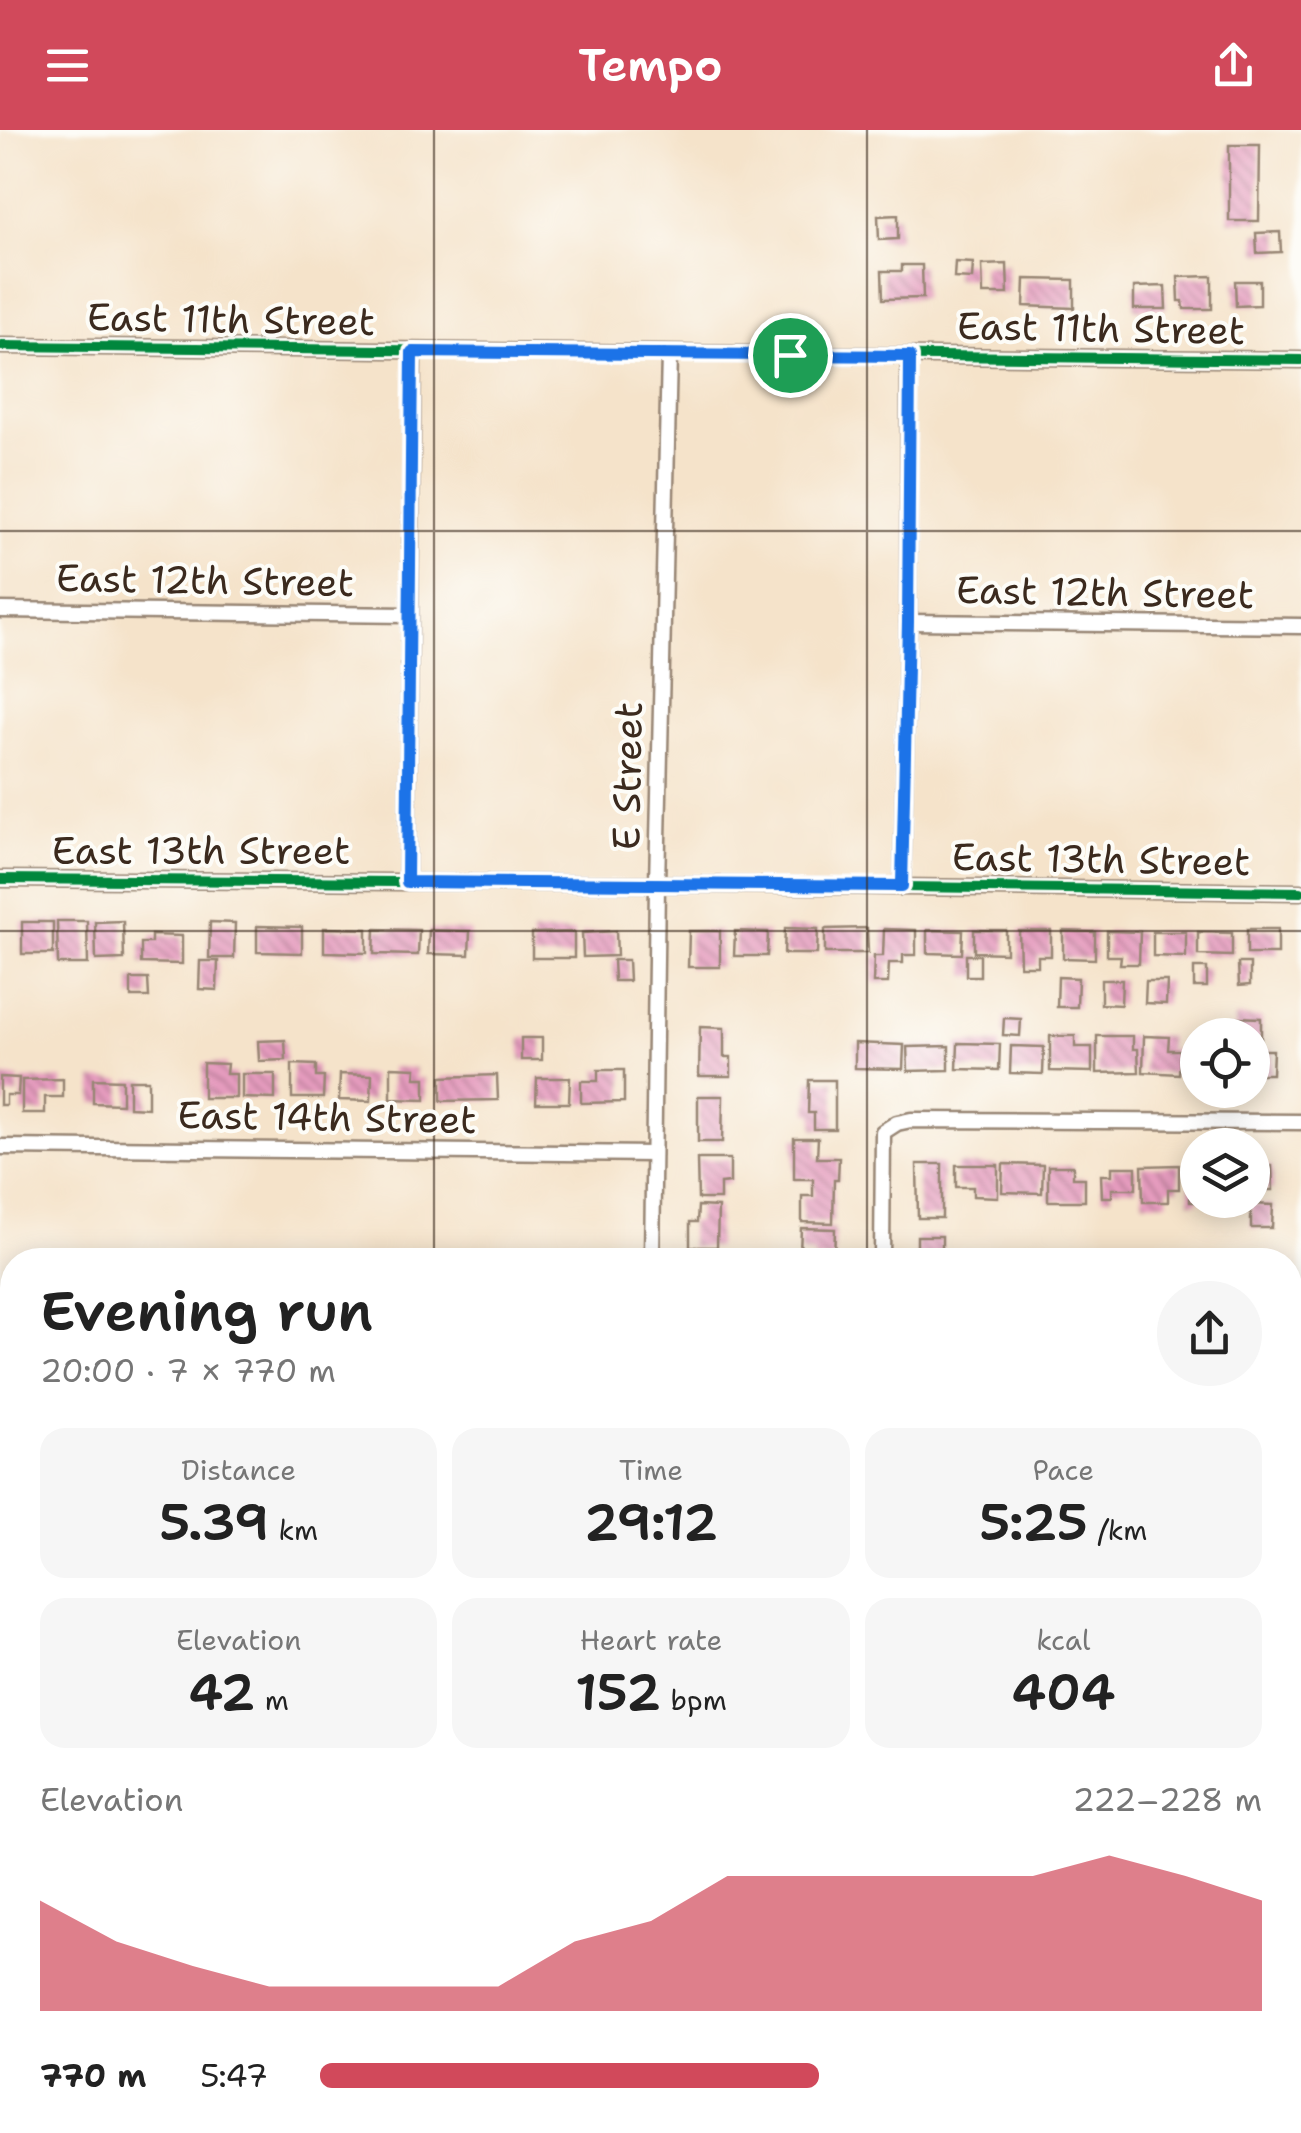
<!DOCTYPE html>
<meta charset="utf-8">
<style>
:root{--surface:#fff;--page:#f6f6f6;--text:#222;--muted:#767676;--accent:#d1495b}
body{margin:0;font-family:"Shantell Sans",sans-serif;background:var(--page);color:var(--text);height:100vh;display:flex;flex-direction:column;font-size:38px;white-space:nowrap}
*{box-sizing:border-box;margin:0}
p{font-size:32px;color:var(--muted)}
.icon{flex:none;width:55px;height:55px;fill:none;stroke:currentColor;stroke-width:2;stroke-linecap:round;stroke-linejoin:round}
.map{position:relative;flex:1;overflow:hidden}
.drawer{position:absolute;left:0px;top:1118px;width:1302px;height:888px;display:flex;flex-direction:column;background:var(--surface);border-radius:40px 40px 0 0;box-shadow:0 5px 25px #0003}
.drawer>*{flex:none}
.controls{position:absolute;left:1180px;top:888px;display:grid;gap:20px}
.controls a{display:grid;place-items:center;width:90px;height:90px;border-radius:50%;background:var(--surface);box-shadow:0 5px 25px #0003;font-size:50px}
.pin{position:absolute;display:grid;place-items:center;width:85px;height:85px;color:#fff;margin:-42px;border:5px solid #fff;border-radius:50%;box-shadow:0 2px 10px #0007}
.round{display:grid;place-items:center;flex:none;width:105px;height:105px;border-radius:52px;background:var(--page)}
.summary{display:flex;align-items:center;justify-content:space-between;height:170px;padding:0 40px}
h1{font-size:55px;font-weight:600;line-height:75px}
.stats{display:grid;grid-template-columns:repeat(3,1fr);gap:15px;height:170px;padding:10px 40px}
.stats div{display:grid;align-content:center;border-radius:25px;background:var(--page);text-align:center}
.stats b{font-size:50px;font-weight:600}
.stats small{font-size:28px;font-weight:400}
.stats p{font-size:28px}
.chart{height:280px;padding:20px 40px}
.chart p{display:flex;justify-content:space-between}
.chart svg{width:100%;height:180px;margin-top:10px;fill:var(--accent);opacity:.7}
ul{padding:0 40px;list-style:none;font-size:32px}
li{display:grid;grid-template-columns:160px 120px 1fr;align-items:center;height:75px}
li i{height:25px;border-radius:12px;background:var(--accent)}
header{display:flex;justify-content:space-between;align-items:center;height:130px;padding:0 40px;background:var(--accent);color:#fff;font-size:45px;font-weight:600}
.map>svg:first-child{display:block}
.building{fill:url(#building-back-hatch)}
.lines{fill:none;stroke-linecap:round;stroke-linejoin:round}
.street-casing{stroke:#988674;stroke-width:19}
.secondary-casing{stroke:#988674;stroke-width:25}
.street{stroke:#fff;stroke-width:14}
.secondary{stroke:#fde4d1;stroke-width:20}
.cycleway-casing{stroke:#fdfcf7;stroke-width:16}
.cycleway{stroke:#00873e;stroke-width:10}
.route-casing{stroke:#fff;stroke-width:20}
.route{stroke:#1a73e8;stroke-width:12}
.grid{fill:none;stroke:#3b2a1e;stroke-width:2.5;stroke-opacity:0.55}
.labels{text-anchor:middle;dominant-baseline:central;stroke-width:8;stroke-linejoin:round;paint-order:stroke}
.street-label{font-size:38px;fill:#3b2a1e;stroke:#fdfcf7}
</style>
<header><svg class="icon" aria-label="menu" viewBox="0 0 24 24"><path d="M4 6h16M4 12h16M4 18h16"/></svg>Tempo<svg class="icon" aria-label="share" viewBox="0 0 24 24"><path d="M12 15V3M7 8l5-5 5 5M5 13v7h14v-7"/></svg></header>
<div class="map">
<svg width="1301" height="2003" viewBox="0 0 1301 2003">
<defs>
<pattern id="building-back-hatch" width="6" height="6" patternUnits="userSpaceOnUse" patternTransform="scale(2.5)"><rect width="6" height="6" fill="#e59bbe"/><path d="M-1 5l2 2M0 0l6 6M5-1l2 2" fill="none" stroke="#bb7f9a"/></pattern>
</defs>
<rect width="100%" height="100%" fill="#fdfcf7"/>
<filter id="ink" filterUnits="userSpaceOnUse"><feTurbulence type="fractalNoise" baseFrequency=".01" numOctaves="2"/><feDisplacementMap in="SourceGraphic" scale="20" xChannelSelector="R" yChannelSelector="G"/><feConvolveMatrix kernelMatrix="1 2 1 2 8 2 1 2 1" color-interpolation-filters="sRGB"/></filter>
<filter id="wash" filterUnits="userSpaceOnUse"><feTurbulence type="fractalNoise" baseFrequency=".0048" numOctaves="4" result="noise"/><feDisplacementMap in="SourceGraphic" scale="40" xChannelSelector="R" yChannelSelector="G"/><feGaussianBlur stdDeviation="2.25" result="paint"/><feColorMatrix in="noise" values="0 0 0 0 0 0 0 0 0 0 0 0 0 0 0 0 0 1.4 0 .05"/><feComposite in="paint" operator="in"/></filter>
<g filter="url(#wash)">
<rect width="100%" height="100%" fill="#f5e3ca"/>
<g id="blocks">
<!-- building -->
<g class="building">
<path d="M1229 15H1260L1259 91H1229Z"/>
<path d="M898 85V109L879 110 878 86Z"/>
<path d="M1280 102 1281 122 1257 123 1256 103Z"/>
<path d="M955 132 973 133 972 149 954 148Z"/>
<path d="M1007 134 1008 164H983L982 135Z"/>
<path d="M902 135H922L923 168 883 169 882 141H902Z"/>
<path d="M1212 146V179H1184L1183 171H1179L1178 147Z"/>
<path d="M1025 149 1074 150V178L1024 176Z"/>
<path d="M1235 151H1260V175L1236 176Z"/>
<path d="M1165 156 1166 179H1134V157Z"/>
<path d="M57 791H87L88 834H58Z"/>
<path d="M123 791 124 829 96 830 95 792Z"/>
<rect x="22" y="792" width="31" height="32"/>
<path d="M210 792 235 793 234 828H209Z"/>
<path d="M257 796 302 797V823L257 822Z"/>
<path d="M324 798 367 799V823L324 822Z"/>
<path d="M785 798 818 799 817 824H784Z"/>
<path d="M867 798 868 823H825V799Z"/>
<path d="M375 799 419 800 418 825 374 824Z"/>
<path d="M884 799 916 800V825H903V833H889L888 853H873L874 826H883Z"/>
<rect x="1247" y="799" width="31" height="25"/>
<path d="M429 800 470 801 469 825 428 824Z"/>
<path d="M927 800 963 801 962 824 927 823Z"/>
<path d="M974 800H1006V823L974 822Z"/>
<path d="M616 801 617 826 583 827 582 803Z"/>
<path d="M689 801H720V837H688Z"/>
<path d="M735 801 768 802 767 826H734Z"/>
<path d="M1019 801H1051V826H1038V836H1020Z"/>
<path d="M1063 801 1095 802V829L1063 828Z"/>
<path d="M1107 801 1140 802 1139 834H1120L1121 826H1107Z"/>
<path d="M574 802V828H532V803Z"/>
<path d="M1153 802H1186V827L1153 826Z"/>
<path d="M1198 802 1232 803V826L1198 825Z"/>
<path d="M151 805 182 806V834L141 833V813H151Z"/>
<rect x="966" y="825" width="14" height="21"/>
<path d="M613 830H628L629 851H614Z"/>
<path d="M200 831H218L217 860 199 859Z"/>
<path d="M1238 833H1250V855L1239 856Z"/>
<rect x="1194" y="838" width="13" height="19"/>
<path d="M1058 847 1078 848 1077 877H1057Z"/>
<path d="M131 849H148L149 867H131Z"/>
<path d="M1101 850H1122L1121 875 1101 874Z"/>
<path d="M1146 851H1167L1166 874 1145 873Z"/>
<path d="M1235 887 1261 888V911H1252V905H1235Z"/>
<path d="M1004 888 1021 889 1020 906 1003 905Z"/>
<path d="M700 897 724 898V927H731V946H699Z"/>
<path d="M1050 906H1075V917H1092V942L1050 941Z"/>
<path d="M1097 906H1133V919H1138L1139 942 1097 943Z"/>
<path d="M1144 906 1169 907 1168 920H1180L1179 944 1143 942Z"/>
<rect x="521" y="908" width="21" height="22"/>
<path d="M285 910 286 930 259 931 258 911Z"/>
<path d="M855 913 904 915 903 939 855 938Z"/>
<path d="M958 913 1000 914 999 940 957 939Z"/>
<path d="M949 916V940L908 941 907 917Z"/>
<path d="M1011 916 1044 917 1043 944 1010 943Z"/>
<path d="M1252 920H1273L1272 944H1252Z"/>
<path d="M203 933 227 934 226 944H236V968H203Z"/>
<path d="M292 934 316 935V947H324L323 968H292Z"/>
<path d="M391 937 416 938 415 948H425V970L391 969Z"/>
<path d="M598 940H624V972L581 973V951H598Z"/>
<path d="M242 944H275V969L242 968Z"/>
<path d="M340 944 372 945 371 971 339 970Z"/>
<path d="M497 945 498 970 441 971V947Z"/>
<path d="M0 947 19 948 18 965H6V975H0Z"/>
<path d="M537 948H570L569 973H536Z"/>
<path d="M63 949V967H45V983H22V950Z"/>
<path d="M93 949 122 950V974L93 973Z"/>
<path d="M129 950H148V978L129 977Z"/>
<path d="M809 950H835V999H814V983H808Z"/>
<path d="M698 966H723L722 1012H698Z"/>
<path d="M794 1008H818L817 1028H839L838 1050H834L833 1093 802 1092V1066H813V1049H794Z"/>
<path d="M697 1029H730V1053L720 1054V1069H698Z"/>
<path d="M917 1034H942V1088H918Z"/>
<path d="M1003 1034 1043 1035 1042 1063 1002 1062Z"/>
<path d="M956 1035H998V1067L973 1066V1057H956Z"/>
<path d="M1179 1035V1059H1168V1072H1143L1142 1036Z"/>
<path d="M1048 1036H1073V1048H1085V1071H1048Z"/>
<rect x="1190" y="1036" width="8" height="36"/>
<path d="M1272 1036 1273 1060H1252V1037Z"/>
<path d="M1112 1037H1136V1059H1112V1067H1102L1101 1045H1112Z"/>
<path d="M1251 1074 1273 1075 1272 1098H1251Z"/>
<path d="M698 1076 718 1077 717 1117H690V1092H697Z"/>
<path d="M801 1098 835 1099 834 1130H814V1124L800 1123Z"/>
<rect x="917" y="1106" width="25" height="24"/>
</g>
</g>
</g>
<g filter="url(#ink)">
<use href="#blocks" fill-opacity="0" stroke="#988674" stroke-width="2.5"/>
<g class="lines">
<defs>
<g id="street">
<path d="M0 216 1301 230"/>
<path d="M0 480 409 485"/>
<path d="M908 492 1301 496"/>
<path d="M0 749 657 754 1301 762"/>
<path d="M407 752 413 222"/>
<path d="M902 757 908 492 909 226"/>
<path d="M0 1017 653 1024"/>
<path d="M652 1130 657 754 669 224"/>
<path d="M882 1130 883 1002 897 993 911 990 1301 992"/>
<path d="M1290 1212H1301"/>
<path d="M0 1284H12"/>
<path d="M0 1551H12"/>
<path d="M0 1815H12"/>
<path d="M863 2003V1992"/>
</g>
<path id="secondary" d="M1297 2003 1301 1435"/>
</defs>
<!-- street casing -->
<use href="#street" class="street-casing"/>
<!-- secondary casing -->
<use href="#secondary" class="secondary-casing"/>
<!-- street -->
<use href="#street" class="street"/>
<!-- secondary -->
<use href="#secondary" class="secondary"/>
<defs>
<g id="cycleway">
<path d="M0 216 1301 230"/>
<path d="M0 749 657 754 1301 762"/>
</g>
</defs>
<!-- cycleway casing -->
<use href="#cycleway" class="cycleway-casing"/>
<!-- cycleway -->
<use href="#cycleway" class="cycleway"/>
</g>
</g>
<g class="lines" filter="url(#ink)">
<defs>
<path id="route" d="M412 222 910 226 908 492 902 756 407 752Z"/>
</defs>
<!-- route casing -->
<use href="#route" class="route-casing"/>
<!-- route -->
<use href="#route" class="route"/>
</g>
<!-- grid -->
<path class="grid" d="M434 0V1130M867 0V1130M0 401H1301M0 801H1301M0 1202H12M1290 1202H1301M0 1602H12M1290 1602H1301M434 1992V2003M867 1992V2003"/>
<g class="labels">
<!-- street labels -->
<g class="street-label">
<text transform="translate(231 189) rotate(1)">East 11th Street</text>
<text transform="translate(1101 198) rotate(1)">East 11th Street</text>
<text transform="translate(205 450) rotate(1)">East 12th Street</text>
<text transform="translate(1105 462) rotate(1)">East 12th Street</text>
<text transform="translate(627 646) rotate(-89)">E Street</text>
<text x="201" y="720">East 13th Street</text>
<text transform="translate(1101 729) rotate(1)">East 13th Street</text>
<text transform="translate(327 987) rotate(1)">East 14th Street</text>
</g>
</g>
</svg>
<div class="controls">
<a><svg class="icon" aria-label="locate" viewBox="0 0 24 24"><circle cx="12" cy="12" r="6"/><path d="M12 2v4M12 18v4M2 12h4M18 12h4"/></svg></a>
<a><svg class="icon" aria-label="layers" viewBox="0 0 24 24"><path d="M12 4l9 5-9 5-9-5zM3 14l9 5 9-5"/></svg></a>
</div>
<div class="pin" style="left:790px;top:225px;background:#1e9e55"><svg class="icon" aria-label="arrive" viewBox="0 0 24 24"><path d="M6 21V4h12l-3 4 3 4H6"/></svg></div>
<section class="drawer">
<div class="summary"><div><h1>Evening run</h1><p>20:00 · 7 × 770 m</p></div><a class="round"><svg class="icon" aria-label="share" viewBox="0 0 24 24"><path d="M12 15V3M7 8l5-5 5 5M5 13v7h14v-7"/></svg></a></div>
<div class="stats">
<div><p>Distance</p><b>5.39<small> km</small></b></div>
<div><p>Time</p><b>29:12</b></div>
<div><p>Pace</p><b>5:25<small> /km</small></b></div>
</div>
<div class="stats">
<div><p>Elevation</p><b>42<small> m</small></b></div>
<div><p>Heart rate</p><b>152<small> bpm</small></b></div>
<div><p>kcal</p><b>404</b></div>
</div>
<div class="chart"><p><span>Elevation</span>222–228 m</p>
<svg viewBox="0 0 160 44" preserveAspectRatio="none"><path d="M0 44V17L10 27L20 33L30 38L40 38L50 38L60 38L70 27L80 22L90 11L100 11L110 11L120 11L130 11L140 6L150 11L160 17V44z"/></svg>
</div>
<ul>
<li><b>770 m</b>5:47<i style="width:53%"></i></li>
</ul>
</section>
</div>
